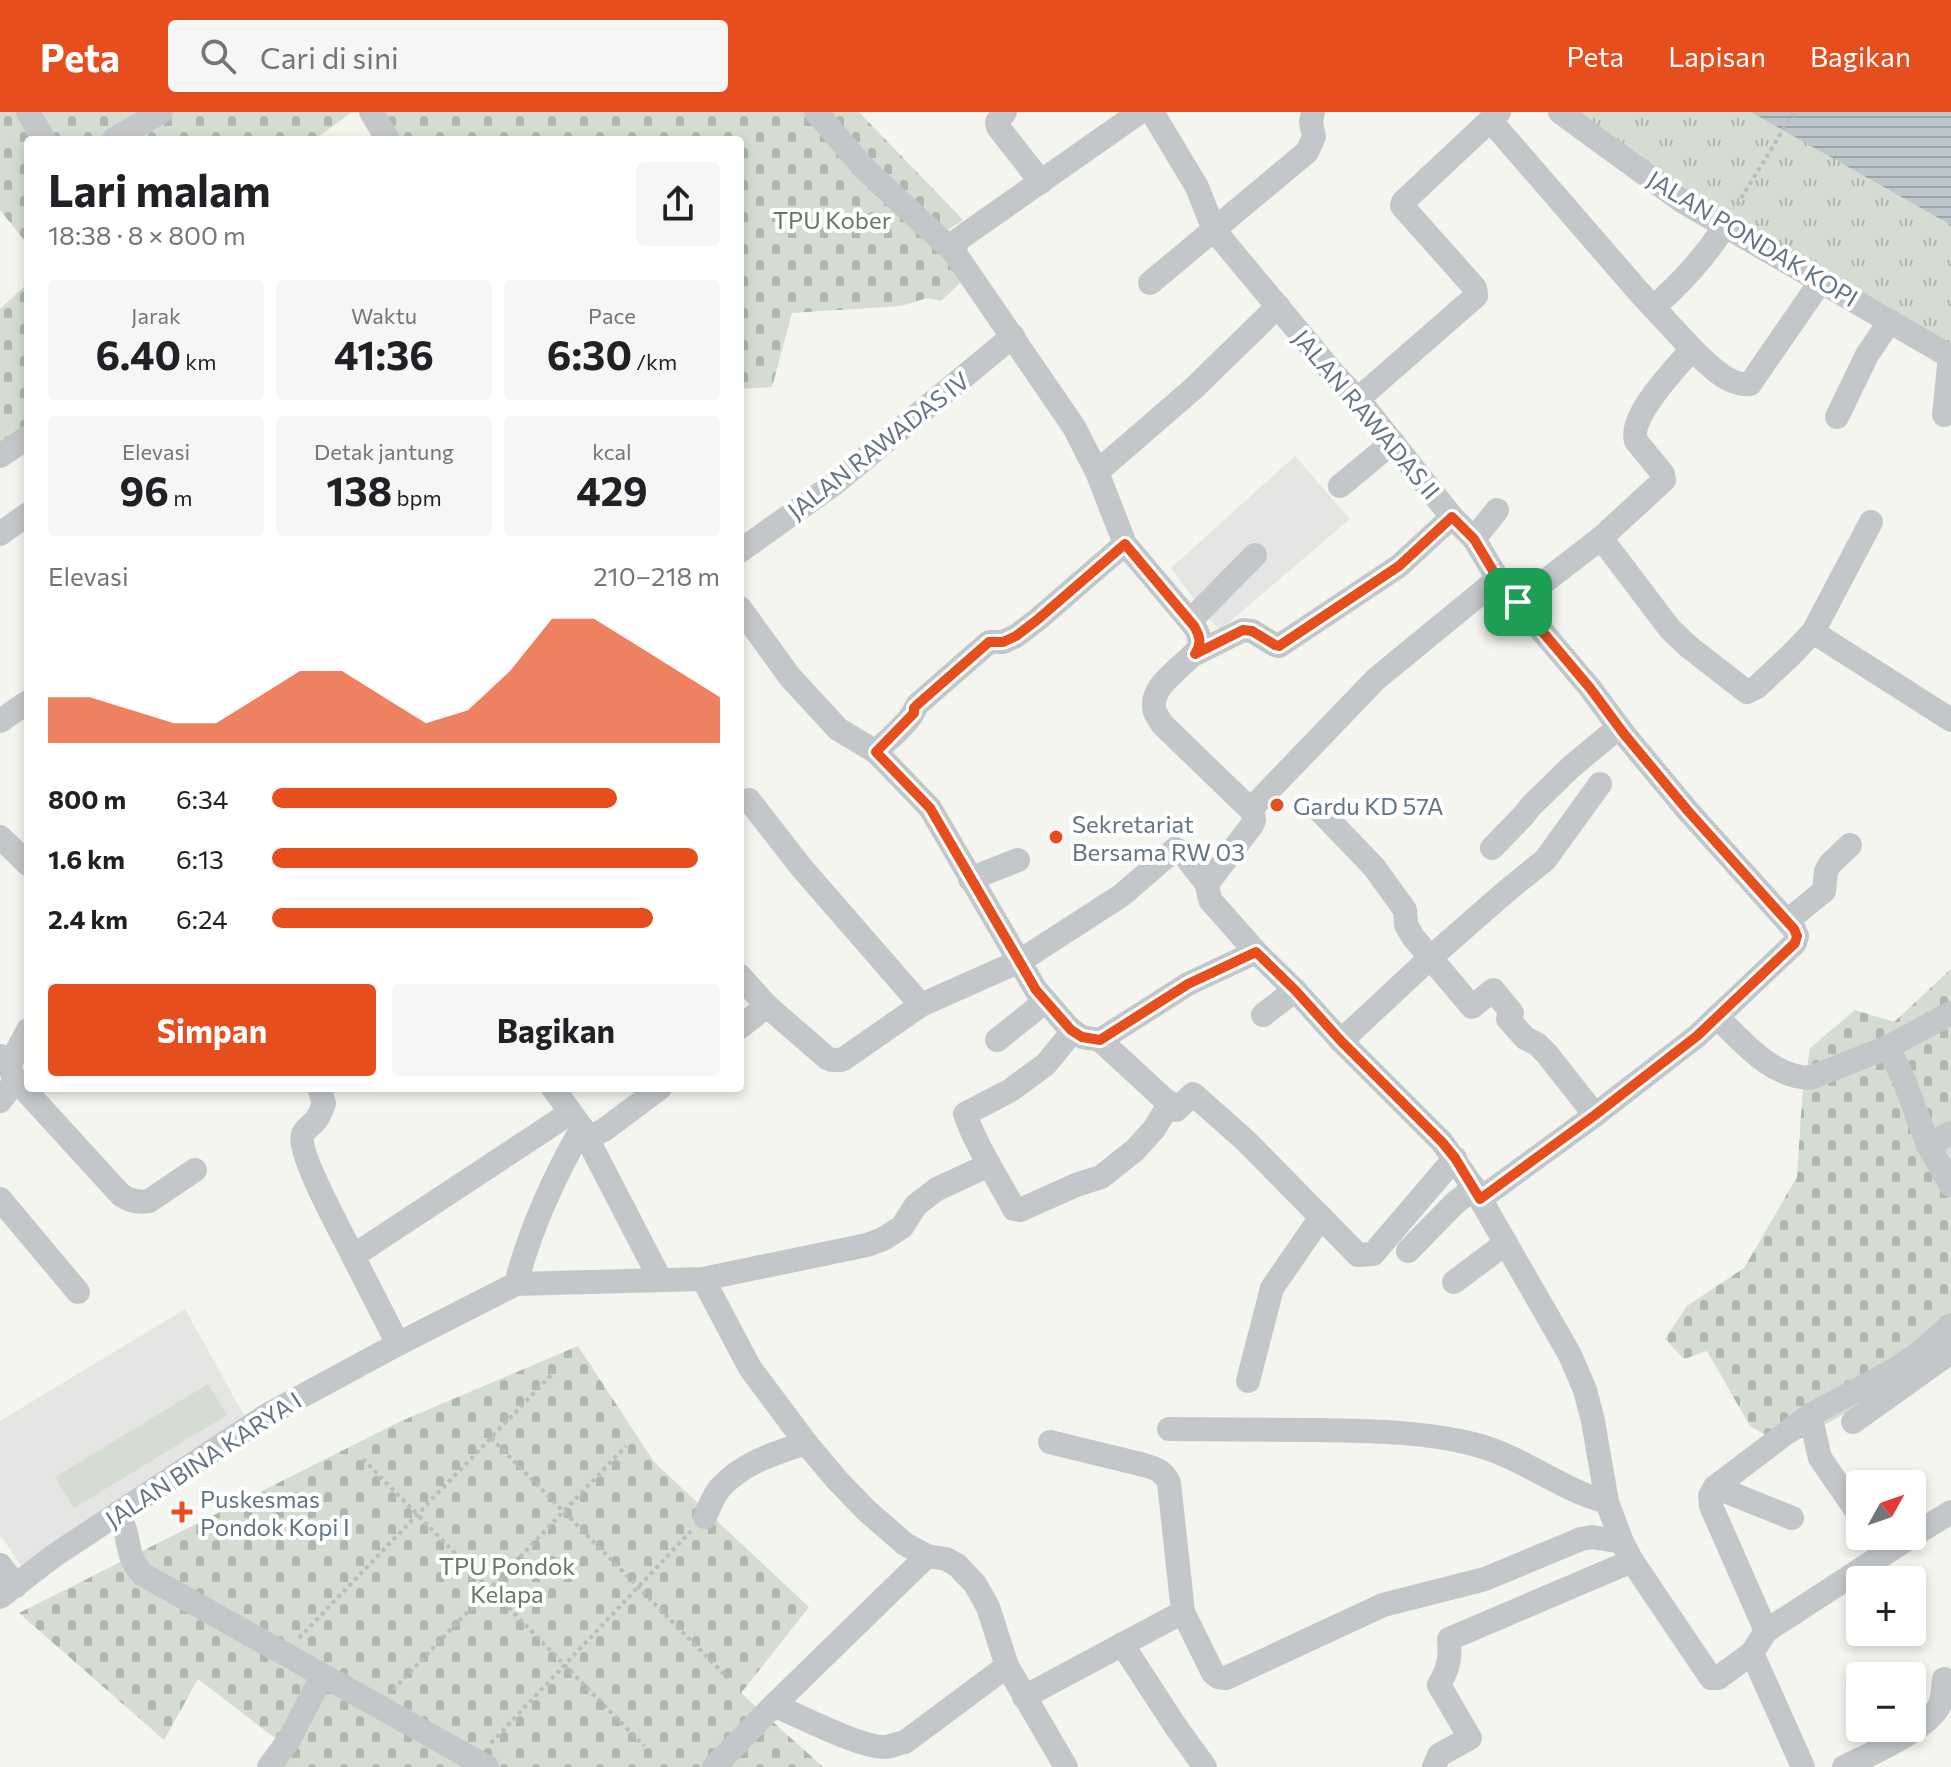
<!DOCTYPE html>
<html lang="id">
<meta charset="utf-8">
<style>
:root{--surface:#fff;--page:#f6f6f6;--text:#202124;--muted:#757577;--accent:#e74e1e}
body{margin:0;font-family:Commissioner,sans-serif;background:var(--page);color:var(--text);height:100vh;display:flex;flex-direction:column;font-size:30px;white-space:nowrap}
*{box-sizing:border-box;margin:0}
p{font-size:26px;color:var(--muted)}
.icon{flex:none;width:44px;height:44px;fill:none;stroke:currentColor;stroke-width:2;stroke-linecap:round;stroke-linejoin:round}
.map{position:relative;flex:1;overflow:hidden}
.details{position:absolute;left:24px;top:24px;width:720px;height:956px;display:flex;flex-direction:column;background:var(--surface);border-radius:8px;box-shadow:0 4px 12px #0003}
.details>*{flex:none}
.needle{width:52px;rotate:50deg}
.buttons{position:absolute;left:1846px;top:1358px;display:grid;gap:16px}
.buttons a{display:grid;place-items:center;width:80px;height:80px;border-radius:8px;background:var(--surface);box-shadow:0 4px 12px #0003;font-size:40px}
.pin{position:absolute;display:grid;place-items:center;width:68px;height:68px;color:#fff;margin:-34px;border-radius:16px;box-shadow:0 4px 12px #0006}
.round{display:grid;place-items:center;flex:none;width:84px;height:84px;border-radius:8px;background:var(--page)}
.summary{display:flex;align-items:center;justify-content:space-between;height:136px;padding:0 24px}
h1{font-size:44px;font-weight:700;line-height:60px}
.figures{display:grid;grid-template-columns:repeat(3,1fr);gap:12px;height:136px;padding:8px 24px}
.figures div{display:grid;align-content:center;border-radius:8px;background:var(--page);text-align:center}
.figures b{font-size:40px;font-weight:700}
.figures small{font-size:22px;font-weight:400}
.figures p{font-size:22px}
.chart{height:224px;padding:16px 24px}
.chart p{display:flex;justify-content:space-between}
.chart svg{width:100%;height:144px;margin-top:8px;fill:var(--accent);opacity:.7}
.primary-button{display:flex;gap:16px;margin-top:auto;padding:16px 24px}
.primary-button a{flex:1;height:92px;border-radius:8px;background:var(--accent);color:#fff;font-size:32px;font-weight:700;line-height:92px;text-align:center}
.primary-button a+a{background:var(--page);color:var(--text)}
ul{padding:0 24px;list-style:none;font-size:26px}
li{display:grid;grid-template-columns:128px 96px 1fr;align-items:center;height:60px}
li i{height:20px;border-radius:10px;background:var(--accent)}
header{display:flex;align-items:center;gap:48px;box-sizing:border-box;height:112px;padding:0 40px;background:var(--accent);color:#fff}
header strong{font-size:38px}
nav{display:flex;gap:44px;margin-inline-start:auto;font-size:28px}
.search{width:560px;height:72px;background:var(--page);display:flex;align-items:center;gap:20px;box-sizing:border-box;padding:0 28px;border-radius:8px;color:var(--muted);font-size:30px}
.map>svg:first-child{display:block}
.built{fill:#e5e6e4}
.grass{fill:url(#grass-tufts)}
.cemetery{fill:url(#cemetery-stones)}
.garden{fill:#d5dcd1}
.water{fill:url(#water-rules)}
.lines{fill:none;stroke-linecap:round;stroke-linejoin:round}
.path{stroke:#bbbdbf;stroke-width:4;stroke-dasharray:4 4;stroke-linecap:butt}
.minor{stroke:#c4c7ca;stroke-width:24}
.route-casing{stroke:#fff;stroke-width:16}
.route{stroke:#e74e1e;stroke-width:10}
.poi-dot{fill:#e74e1e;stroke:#fff;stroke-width:3}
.labels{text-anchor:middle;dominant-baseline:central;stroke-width:8;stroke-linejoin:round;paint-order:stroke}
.park-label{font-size:24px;fill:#667962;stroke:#fff}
.street-label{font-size:24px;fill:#637482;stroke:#fff}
.poi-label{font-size:24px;fill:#637482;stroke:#fff;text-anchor:start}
</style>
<header>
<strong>Peta</strong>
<div class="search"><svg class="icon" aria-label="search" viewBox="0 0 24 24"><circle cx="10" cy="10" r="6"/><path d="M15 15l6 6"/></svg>Cari di sini</div>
<nav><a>Peta</a><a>Lapisan</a><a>Bagikan</a></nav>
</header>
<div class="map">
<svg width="1951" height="1655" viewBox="0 0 1951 1655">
<defs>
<pattern id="grass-tufts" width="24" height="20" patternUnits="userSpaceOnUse" patternTransform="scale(2)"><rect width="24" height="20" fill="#d5dcd1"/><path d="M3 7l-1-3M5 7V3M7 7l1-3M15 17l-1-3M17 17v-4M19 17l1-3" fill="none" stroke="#b0b7af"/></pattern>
<pattern id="cemetery-stones" width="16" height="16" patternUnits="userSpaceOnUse" patternTransform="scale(2)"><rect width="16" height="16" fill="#d5dcd1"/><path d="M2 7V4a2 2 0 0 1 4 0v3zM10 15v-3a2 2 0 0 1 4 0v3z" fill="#b0b7af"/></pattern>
<pattern id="water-rules" width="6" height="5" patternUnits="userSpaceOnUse" patternTransform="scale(2)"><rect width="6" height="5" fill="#bbc7cb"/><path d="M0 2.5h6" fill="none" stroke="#9ca6aa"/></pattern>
</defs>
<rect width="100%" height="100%" fill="#f5f5f0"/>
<!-- built -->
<g class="built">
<path d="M1295 344 1350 407 1220 518 1208 506 1171 456Z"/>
<path d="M185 1197 246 1307 25 1459 0 1423V1309Z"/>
</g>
<!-- grass -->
<path class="grass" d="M1565 0H1951V245L1890 209Z"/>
<!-- cemetery -->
<g class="cemetery">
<path d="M0 0H352L314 28H28V133L0 98Z"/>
<path d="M385 0H859L963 108 946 119 963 168 941 189 927 186 901 194 792 201 772 275 740 277V28H400Z"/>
<path d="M28 171V337L0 355V197Z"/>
<path d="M1951 857V1241L1786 1335 1750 1314 1707 1239 1684 1247 1665 1227 1687 1194 1744 1156 1797 1065 1802 987 1810 936 1855 898 1894 910Z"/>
<path d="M578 1234 654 1350 809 1495 741 1581 823 1655H260L280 1630 198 1567 164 1628 19 1501 399 1310Z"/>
</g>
<!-- garden -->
<path class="garden" d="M208 1272 227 1303 74 1396 55 1365Z"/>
<!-- water -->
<path class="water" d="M1751 0H1951V113Z"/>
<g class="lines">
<!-- path -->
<g class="path">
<path d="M1737 93 1794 0"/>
<path d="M491 1326 728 1566"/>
<path d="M363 1347 644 1634"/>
<path d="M299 1526 555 1259"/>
<path d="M393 1578 626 1334"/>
<path d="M491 1631 691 1419"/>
</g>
<!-- minor -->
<g class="minor">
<path d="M28 0 44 28"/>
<path d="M371 0 388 28"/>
<path d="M816 0 864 56 954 140"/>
<path d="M1005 0 997 10 998 15 1041 70"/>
<path d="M1140 0 966 122 958 128 954 140 1074 315 1097 360 1125 432 1190 509C1197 517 1202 527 1198 537 1184 555 1147 574 1155 600 1157 605 1160 608 1162 612L1253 700 1254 708 1252 713 1207 772 1210 788 1256 840"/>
<path d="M1152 0 1197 75 1214 118 1333 261 1358 287 1452 405 1474 427 1498 467 1590 576 1624 622 1688 699 1794 817 1797 824 1795 831 1697 924 1595 1003 1480 1087"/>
<path d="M1560 0 1682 89 1951 245"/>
<path d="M1490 8 1639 180 1692 237C1676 256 1628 304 1636 329L1663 362 1664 368 1601 426 1518 490"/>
<path d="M113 28 161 0"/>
<path d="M1150 171 1307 40 1314 25 1311 10 1313 0"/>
<path d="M1654 195C1683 169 1704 146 1725 114"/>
<path d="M1692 237C1707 251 1728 275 1750 272L1821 169"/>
<path d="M1358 287 1476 184 1475 176 1402 94 1403 90 1499 0"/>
<path d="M1944 303 1950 244"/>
<path d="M1837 305 1867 243 1890 209"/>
<path d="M0 344 28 325"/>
<path d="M1097 360 1194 276 1278 194"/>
<path d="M1340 374 1393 330"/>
<path d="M0 422 28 402"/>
<path d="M1601 426 1670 517 1689 535 1747 580 1757 575 1791 543 1813 520 1871 410"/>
<path d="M1474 427 1497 398"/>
<path d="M740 439 834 372 1013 224"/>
<path d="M740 496 790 565 838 617 876 640 930 696 1036 878 1071 918 1082 925 1100 928 1188 872 1256 840 1295 878 1341 929 1442 1030 1474 1076 1570 1243 1585 1278 1593 1309 1607 1390 1622 1430 1632 1449 1711 1566H1718L1752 1541 1766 1519 1912 1424"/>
<path d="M1190 509 1255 443"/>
<path d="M1813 520 1951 608"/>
<path d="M1195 542 1243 518 1252 519 1275 533 1279 534 1399 454 1452 405"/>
<path d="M0 609 28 590"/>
<path d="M876 640C886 629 903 616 911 604 914 600 915 596 918 592L989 530H1003L1016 524 1037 508 1125 432"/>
<path d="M749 688 801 755 921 893"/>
<path d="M1251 697 1376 567 1498 467"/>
<path d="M1321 700 1374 755 1405 798 1406 813 1413 825 1472 895 1493 878 1512 901 1508 907 1525 926 1537 932 1547 942 1595 1003"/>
<path d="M0 725 28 752"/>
<path d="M1492 736 1524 703 1531 694 1571 655 1619 615"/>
<path d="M970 767 1018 748"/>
<path d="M1787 809 1824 779 1826 759 1830 752 1850 733"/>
<path d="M740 864 767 894 827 946 832 948H842L921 893 1020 849 1122 783 1175 737 1182 740 1207 772"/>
<path d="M1263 903 1295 878"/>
<path d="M1717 905C1743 930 1771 965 1810 966L1888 935 1951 901"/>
<path d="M740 915 767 894"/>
<path d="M1073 919 1046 952 1011 978 965 1002C977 1036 997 1065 1014 1097L1020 1098 1076 1073 1101 1065 1135 1038 1154 1017 1170 991"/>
<path d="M997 928 1046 889"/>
<path d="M1100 928 1176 998 1193 982 1246 1029 1358 1143 1373 1142 1455 1046"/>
<path d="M1341 929 1430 846 1509 777 1545 748 1600 672"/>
<path d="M1888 935 1904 968 1928 1033 1951 1073"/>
<path d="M0 944 9 954 14 966 11 975 0 989"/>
<path d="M9 954 28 918"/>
<path d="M14 966 121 1083C130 1089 138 1091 149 1089L195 1058"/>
<path d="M319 976 324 991C322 997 320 1003 316 1008 312 1013 306 1016 303 1022 296 1040 343 1123 353 1144"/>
<path d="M582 1016 587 1026 604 1018 660 976"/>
<path d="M587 1026 660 1167"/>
<path d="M1928 1033 1951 1021"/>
<path d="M0 1087 78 1180"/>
<path d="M1408 1139 1455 1091 1474 1076"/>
<path d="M703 1167 750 1256 806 1331 837 1368 867 1399 905 1432 927 1444 946 1447 957 1453 975 1472 988 1495 1007 1554 1066 1655"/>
<path d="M1454 1170 1506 1131"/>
<path d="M516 1172C530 1117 554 1065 582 1016L553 976"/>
<path d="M398 1232 353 1144 570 1001"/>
<path d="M1248 1269 1272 1176 1321 1105"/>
<path d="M1810 1303 1820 1346 1860 1404"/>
<path d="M1853 1310 1951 1240"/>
<path d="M1169 1317C1218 1317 1267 1318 1316 1318 1369 1319 1421 1319 1473 1332 1522 1344 1560 1378 1607 1390"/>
<path d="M1050 1330 1144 1353C1155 1356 1164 1359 1169 1371L1183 1500"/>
<path d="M1715 1375 1792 1406"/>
<path d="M118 1401C122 1409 126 1417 127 1426 130 1442 131 1449 142 1462L487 1655"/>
<path d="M705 1405C709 1396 713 1384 720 1376 742 1351 775 1341 806 1331"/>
<path d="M1912 1424 1951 1400"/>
<path d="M0 1453 16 1474"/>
<path d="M0 1485 55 1443 267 1303 398 1232 516 1172 703 1167 867 1133 883 1127 902 1115 916 1093 937 1077 989 1053"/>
<path d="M1766 1519 1711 1394 1710 1384 1715 1375 1810 1303 1896 1257 1919 1241 1951 1213"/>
<path d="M1122 1532 1176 1615 1205 1655"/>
<path d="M1752 1541 1803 1655"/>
<path d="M1024 1585 1183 1500 1213 1561 1218 1565 1226 1566 1383 1493 1485 1467 1581 1427 1592 1425 1622 1430"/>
<path d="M774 1593C799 1604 861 1636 886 1635 892 1634 899 1631 905 1630L1007 1554"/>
<path d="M269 1655 289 1628 322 1564"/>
<path d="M714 1655 774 1593 927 1444"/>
<path d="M1434 1655 1439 1643 1470 1626 1439 1573C1448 1557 1451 1546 1449 1527L1632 1449"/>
<path d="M1844 1655C1868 1643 1930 1617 1940 1592 1943 1585 1943 1575 1944 1567"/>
</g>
</g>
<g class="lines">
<defs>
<path id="route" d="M1452 405 1474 427 1498 467 1590 576 1624 622 1688 699 1794 817 1797 824 1795 831 1697 924 1595 1003 1480 1087 1455 1046 1442 1030 1341 929 1295 878 1256 840 1188 872 1100 928 1082 925 1071 918 1036 878 930 696 876 640 914 601V596L918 592 989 530H1003L1016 524 1037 508 1125 432 1194 514C1200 524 1202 532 1195 542L1243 518 1252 519 1275 533 1279 534 1399 454Z"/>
</defs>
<!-- route casing -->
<use href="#route" class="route-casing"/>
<!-- route -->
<use href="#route" class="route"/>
</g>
<!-- markers -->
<g class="poi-dot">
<circle cx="1277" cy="693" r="8"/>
<circle cx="1056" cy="725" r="8"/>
<path d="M178 1388h8v8h8v8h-8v8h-8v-8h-8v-8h8z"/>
</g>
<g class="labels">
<!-- park labels -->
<g class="park-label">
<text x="832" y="107">TPU Kober</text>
<text x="507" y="1453">TPU Pondok<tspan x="507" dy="28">Kelapa</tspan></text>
</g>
<!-- street labels -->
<g class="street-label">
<text transform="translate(1753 126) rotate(31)">JALAN PONDAK KOPI</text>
<text transform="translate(1367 302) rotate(50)">JALAN RAWADAS II</text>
<text transform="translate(878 333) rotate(-38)">JALAN RAWADAS IV</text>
<text transform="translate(203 1347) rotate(-33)">JALAN BINA KARYA I</text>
</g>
<!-- poi labels -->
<g class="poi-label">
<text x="1293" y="693">Gardu KD 57A</text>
<text x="1072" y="711">Sekretariat<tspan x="1072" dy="28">Bersama RW 03</tspan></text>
<text x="200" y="1386">Puskesmas<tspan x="200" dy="28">Pondok Kopi I</tspan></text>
</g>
</g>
</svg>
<div class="buttons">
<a><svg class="needle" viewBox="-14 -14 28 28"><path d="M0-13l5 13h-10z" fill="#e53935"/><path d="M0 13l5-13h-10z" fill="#757577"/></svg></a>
<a>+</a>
<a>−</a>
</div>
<div class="pin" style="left:1518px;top:490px;background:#1e9e55"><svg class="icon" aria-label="arrive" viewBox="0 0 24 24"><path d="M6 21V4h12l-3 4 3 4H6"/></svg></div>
<section class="details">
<div class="summary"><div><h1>Lari malam</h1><p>18:38 · 8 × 800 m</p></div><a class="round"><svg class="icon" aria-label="share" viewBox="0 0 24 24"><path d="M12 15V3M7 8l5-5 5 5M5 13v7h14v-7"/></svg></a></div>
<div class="figures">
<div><p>Jarak</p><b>6.40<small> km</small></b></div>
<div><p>Waktu</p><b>41:36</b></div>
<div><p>Pace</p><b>6:30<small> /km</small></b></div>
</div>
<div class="figures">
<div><p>Elevasi</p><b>96<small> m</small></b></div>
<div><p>Detak jantung</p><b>138<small> bpm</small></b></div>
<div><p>kcal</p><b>429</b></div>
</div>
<div class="chart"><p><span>Elevasi</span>210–218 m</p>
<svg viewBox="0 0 160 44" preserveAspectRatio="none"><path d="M0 44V30L10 30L20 34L30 38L40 38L50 30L60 22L70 22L80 30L90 38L100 34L110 22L120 6L130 6L140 14L150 22L160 30V44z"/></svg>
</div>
<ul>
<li><b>800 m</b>6:34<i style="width:77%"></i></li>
<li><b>1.6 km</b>6:13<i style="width:95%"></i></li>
<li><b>2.4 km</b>6:24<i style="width:85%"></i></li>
</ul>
<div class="primary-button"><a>Simpan</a><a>Bagikan</a></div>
</section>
</div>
